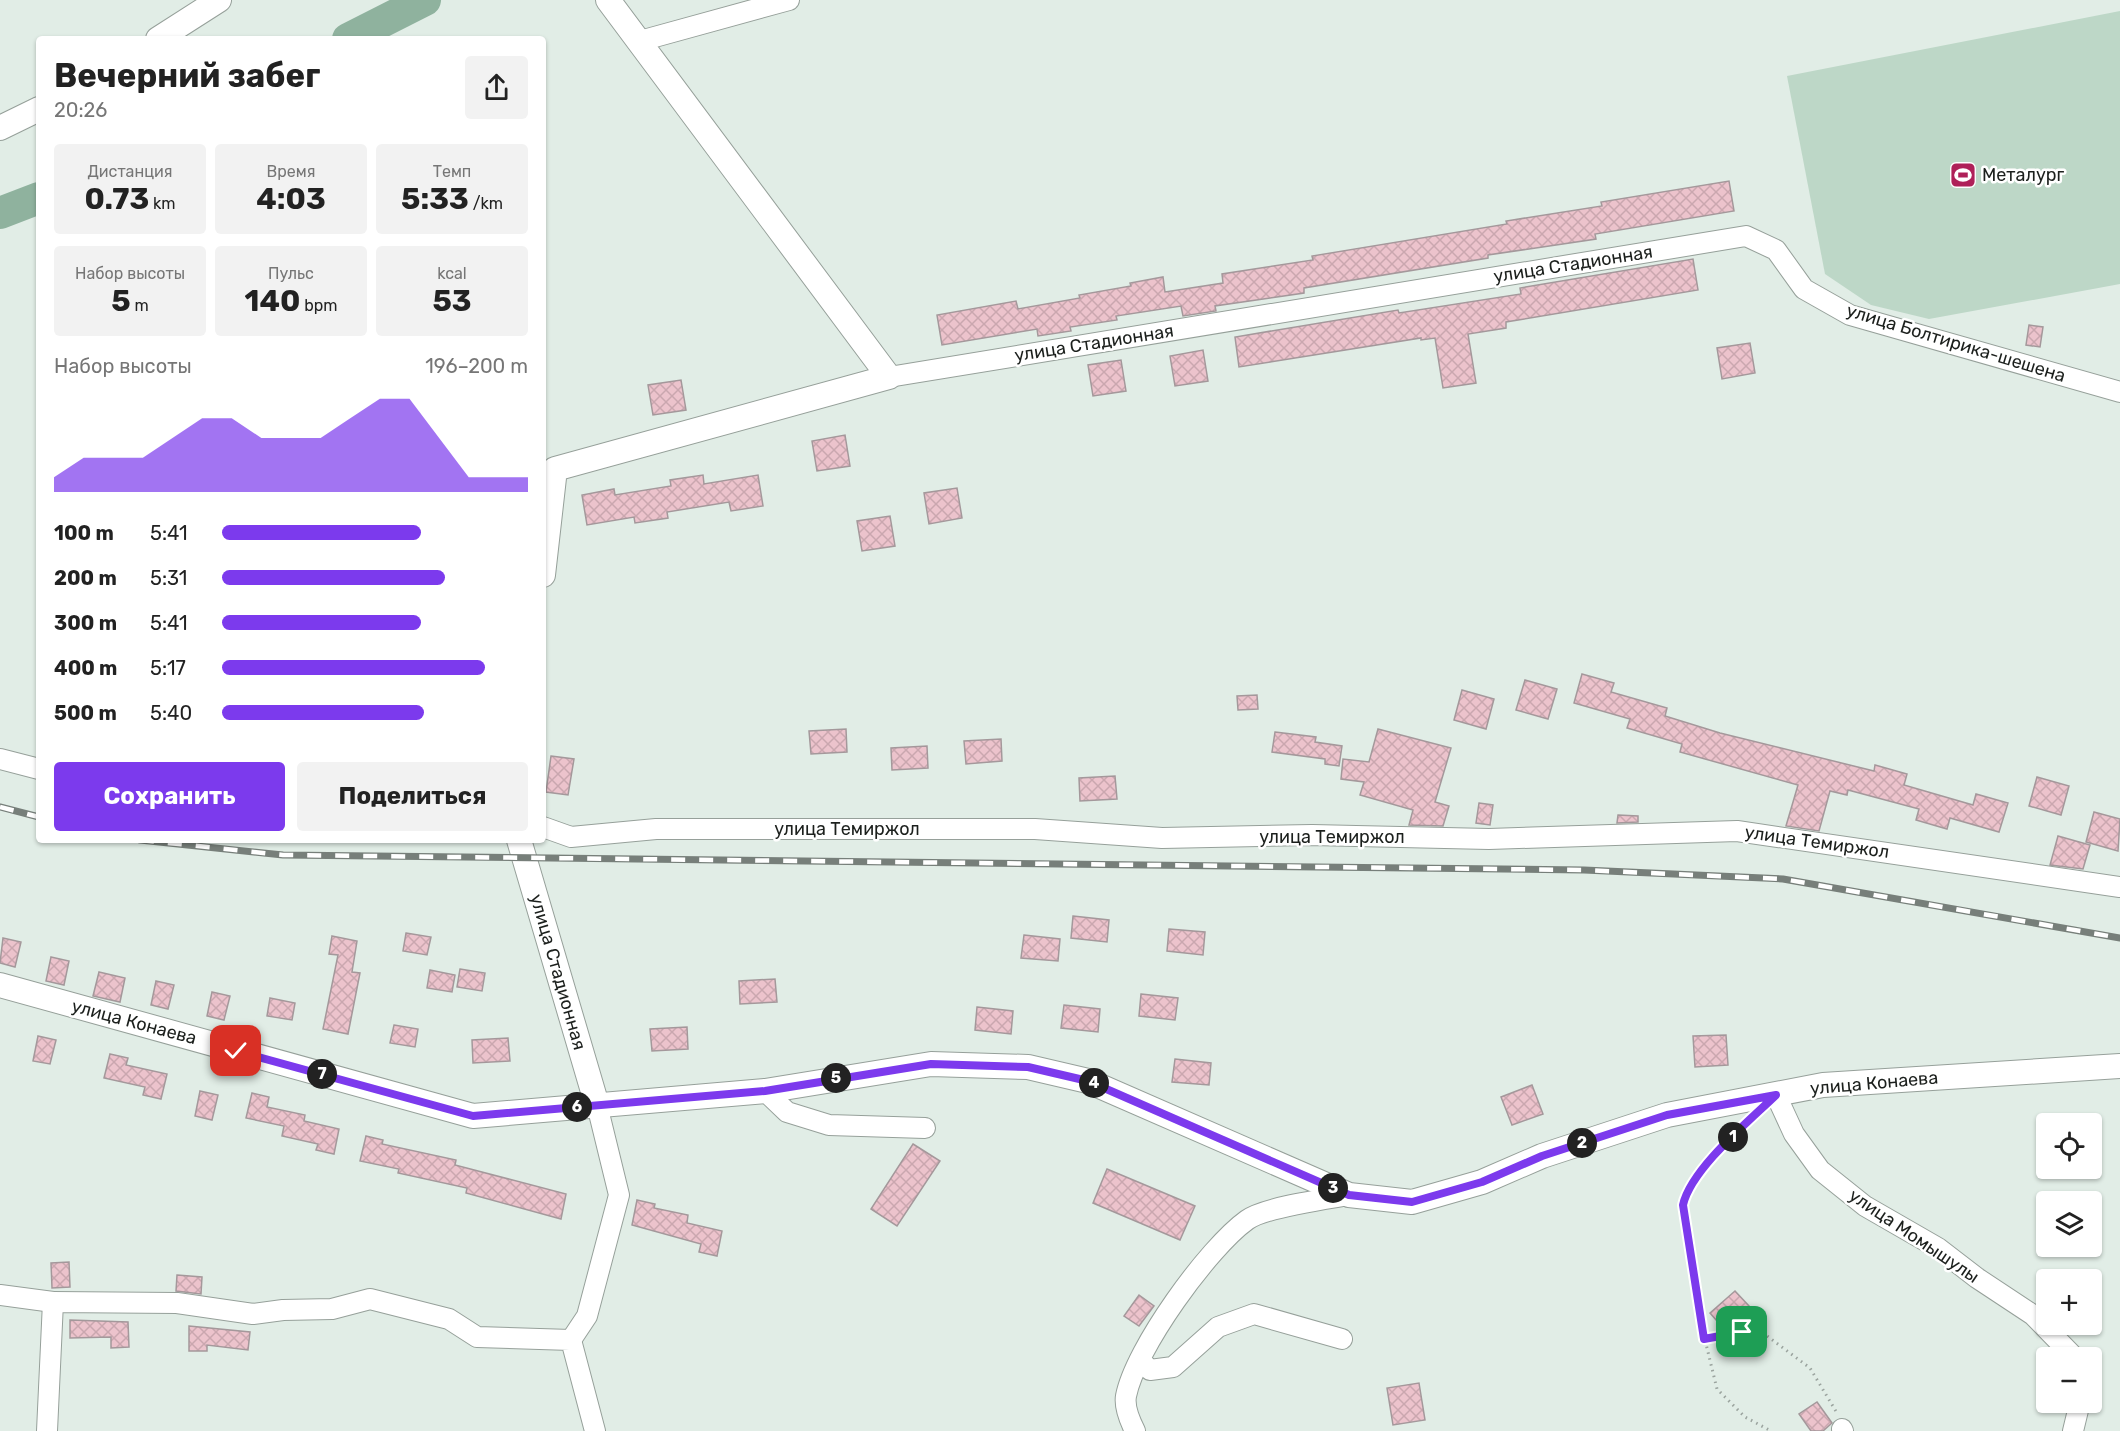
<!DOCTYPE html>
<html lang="ru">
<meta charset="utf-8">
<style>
:root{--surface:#fff;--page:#f2f2f2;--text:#222;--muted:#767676;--accent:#7c3aed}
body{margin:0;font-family:Rubik,sans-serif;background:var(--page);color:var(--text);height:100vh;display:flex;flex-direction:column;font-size:22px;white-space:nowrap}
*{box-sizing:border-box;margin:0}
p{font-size:20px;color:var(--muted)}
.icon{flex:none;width:33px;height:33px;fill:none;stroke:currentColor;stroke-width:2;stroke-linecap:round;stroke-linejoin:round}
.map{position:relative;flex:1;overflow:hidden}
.details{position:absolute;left:36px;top:36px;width:510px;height:807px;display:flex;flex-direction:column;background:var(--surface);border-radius:6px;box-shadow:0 2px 4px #0004}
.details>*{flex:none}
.tools{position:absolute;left:2036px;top:1113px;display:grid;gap:12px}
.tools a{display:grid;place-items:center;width:66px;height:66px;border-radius:6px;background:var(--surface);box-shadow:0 2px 4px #0004;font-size:30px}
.pin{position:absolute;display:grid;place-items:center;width:51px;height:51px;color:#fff;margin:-26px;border-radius:12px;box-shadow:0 3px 9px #0006}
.km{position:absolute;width:30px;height:30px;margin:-15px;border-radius:50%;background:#222;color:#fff;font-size:16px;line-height:30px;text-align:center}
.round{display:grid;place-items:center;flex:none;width:63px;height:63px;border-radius:6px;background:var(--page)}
.overview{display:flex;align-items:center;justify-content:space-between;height:102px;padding:0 18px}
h1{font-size:33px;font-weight:700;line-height:45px}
.metrics{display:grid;grid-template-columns:repeat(3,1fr);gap:9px;height:102px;padding:6px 18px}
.metrics div{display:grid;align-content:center;border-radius:6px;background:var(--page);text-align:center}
.metrics b{font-size:30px;font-weight:700}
.metrics small{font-size:16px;font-weight:400}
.metrics p{font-size:16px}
.chart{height:168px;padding:12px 18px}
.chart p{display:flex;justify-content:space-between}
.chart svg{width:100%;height:108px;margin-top:6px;fill:var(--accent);opacity:.7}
.primary-button{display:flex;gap:12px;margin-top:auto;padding:12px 18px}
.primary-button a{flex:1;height:69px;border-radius:6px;background:var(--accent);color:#fff;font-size:24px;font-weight:700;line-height:69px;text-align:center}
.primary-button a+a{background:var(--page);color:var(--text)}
ul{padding:0 18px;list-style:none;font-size:20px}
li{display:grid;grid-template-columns:96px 72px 1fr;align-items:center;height:45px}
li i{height:15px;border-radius:8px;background:var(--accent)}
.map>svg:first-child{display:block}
.park{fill:#bdd7c7}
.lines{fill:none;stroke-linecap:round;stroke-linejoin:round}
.river{stroke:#8fb29e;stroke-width:32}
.building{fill:url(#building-cross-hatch);stroke:#a4989b;stroke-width:1.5}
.minor-casing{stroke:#96a09a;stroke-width:22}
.tertiary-casing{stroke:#96a09a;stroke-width:26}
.path{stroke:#9ba49f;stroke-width:3;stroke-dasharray:1.5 4.5;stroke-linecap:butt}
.minor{stroke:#fff;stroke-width:20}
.tertiary{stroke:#fff;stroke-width:24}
.rail-casing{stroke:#777f7a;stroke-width:7}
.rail{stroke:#fff;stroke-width:4.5;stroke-dasharray:14;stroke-linecap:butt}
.route-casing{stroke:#fff;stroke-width:12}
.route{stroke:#7c3aed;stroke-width:8}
.labels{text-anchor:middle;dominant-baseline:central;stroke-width:5;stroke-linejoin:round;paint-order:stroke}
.poi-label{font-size:18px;fill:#1c201d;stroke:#fff;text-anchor:start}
.street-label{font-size:18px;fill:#1c201d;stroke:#fff}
</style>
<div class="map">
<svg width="2120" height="1431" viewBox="0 0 2120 1431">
<defs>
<pattern id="building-cross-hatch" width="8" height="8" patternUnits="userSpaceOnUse" patternTransform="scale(1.5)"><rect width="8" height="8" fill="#ecc3cc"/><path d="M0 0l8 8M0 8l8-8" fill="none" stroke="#caa7af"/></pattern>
</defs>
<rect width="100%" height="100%" fill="#e1ede6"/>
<!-- park -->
<path class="park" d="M2120 11V284L1929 319 1871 305 1825 274 1787 76Z"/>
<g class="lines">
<!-- river -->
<g class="river">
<path d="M348 39 425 0"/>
<path d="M0 213 39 198"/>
</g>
</g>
<!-- building -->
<g class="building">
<path d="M1729 181 1734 211 1595 234 1596 239 1488 255V258L1304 288V293L1215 306 1216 311 1183 316 1181 306 1116 316 1117 320 1070 327 1071 331 1038 336 1037 329 942 345 937 315 1016 301 1018 309 1080 298 1079 295 1131 286 1130 283 1163 277 1165 292 1223 283 1222 274 1313 260 1312 256 1507 224 1506 221 1602 206 1601 202Z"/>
<path d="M1693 259 1698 290 1506 322V328L1468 334 1476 383 1443 388 1435 338 1421 340V338L1239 367 1235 337 1398 310 1399 313 1521 294 1520 288Z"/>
<path d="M2029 325 2043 327 2040 347 2026 345Z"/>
<path d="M1750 343 1755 373 1722 379 1717 348Z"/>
<path d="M1203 350 1208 381 1175 386 1170 356Z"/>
<path d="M1121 360 1126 391 1093 396 1088 365Z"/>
<path d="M681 380 686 410 653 415 648 385Z"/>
<path d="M845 435 850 466 817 471 812 441Z"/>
<path d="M703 475 704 484 758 475 763 506 731 511 729 502 667 512 668 518 635 523 634 517 587 525 582 495 614 489 615 495 671 486 670 480Z"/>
<path d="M957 488 962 518 929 524 924 493Z"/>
<path d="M890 516 895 546 862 551 857 521Z"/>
<path d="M1582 674 1614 683 1611 692 1667 708 1665 716 1720 733 1874 771 1875 765 1907 774 1904 785 1973 805 1976 794 2008 803 1999 832 1950 818 1947 829 1916 820 1919 809 1848 790 1847 795 1830 791 1819 831 1786 826 1798 785 1680 752 1682 744 1627 728 1630 719 1574 703Z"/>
<path d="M1525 680 1557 689 1548 719 1516 710Z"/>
<path d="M1462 690 1494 699 1486 729 1454 720Z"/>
<path d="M1257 695 1258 709 1238 710 1237 696Z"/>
<path d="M846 729 847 752 811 754 809 731Z"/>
<path d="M1378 729 1451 748 1435 802 1449 806 1443 826 1409 825 1413 810 1360 795 1364 782 1341 779 1343 759 1369 762Z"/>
<path d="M1275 732 1316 737 1315 742 1342 746 1339 766 1325 764V759L1272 752Z"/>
<path d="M1001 739 1002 761 966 764 964 741Z"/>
<path d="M927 746 928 768 892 770 891 748Z"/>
<path d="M551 756 574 759 568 795 546 792Z"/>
<path d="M1115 776 1117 799 1080 801 1079 778Z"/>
<path d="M2037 777 2069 786 2061 815 2029 806Z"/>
<path d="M1479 803 1493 805 1490 825 1476 823Z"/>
<path d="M2094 812 2120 819 2118 851 2086 842Z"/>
<path d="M1618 815 1638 816V822L1617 823Z"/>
<path d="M2058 836 2090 845 2083 869 2050 865Z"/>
<path d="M1073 916 1109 920 1107 942 1071 938Z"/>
<path d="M1169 929 1205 932 1203 955 1167 951Z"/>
<path d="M406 933 431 937 427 955 403 951Z"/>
<path d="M1024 935 1060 939 1058 961 1021 958Z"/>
<path d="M332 936 357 941 352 972 360 973 348 1034 323 1029 338 955 329 954Z"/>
<path d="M3 938 21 942 15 967 0 963Z"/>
<path d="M51 957 69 961 64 985 46 981Z"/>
<path d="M460 969 485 973 482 991 457 987Z"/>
<path d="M430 970 455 975 452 992 427 988Z"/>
<path d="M99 972 125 978 120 1002 93 996Z"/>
<path d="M775 979 777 1002 740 1004 739 981Z"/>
<path d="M156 981 174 985 168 1009 151 1005Z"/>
<path d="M212 992 230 996 224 1020 207 1016Z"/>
<path d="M1141 994 1178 998 1175 1020 1139 1016Z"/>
<path d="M270 998 295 1003 292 1020 267 1016Z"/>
<path d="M1064 1005 1100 1009 1098 1032 1061 1028Z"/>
<path d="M977 1007 1013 1011 1011 1034 975 1030Z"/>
<path d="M394 1025 418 1029 415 1047 390 1043Z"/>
<path d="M687 1027 688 1049 652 1051 650 1029Z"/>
<path d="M1726 1035 1728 1065 1695 1067 1693 1036Z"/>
<path d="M38 1036 56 1040 50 1064 33 1061Z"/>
<path d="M508 1038 510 1061 473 1063 472 1040Z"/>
<path d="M110 1054 128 1058 126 1065 167 1074 161 1099 143 1095 145 1087 104 1078Z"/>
<path d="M1175 1059 1211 1063 1209 1085 1172 1082Z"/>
<path d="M1532 1085 1543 1114 1512 1125 1501 1097Z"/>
<path d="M200 1091 218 1095 212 1120 195 1116Z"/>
<path d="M252 1093 269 1097 267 1107 305 1115 304 1121 339 1129 334 1154 316 1150 318 1144 282 1136 284 1126 246 1118Z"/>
<path d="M366 1136 383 1140 382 1144 456 1160 455 1165 566 1194 561 1219 466 1193 467 1188 398 1173 399 1169 360 1161Z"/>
<path d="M913 1144 940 1161 897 1226 871 1209Z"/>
<path d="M1107 1169 1195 1206 1180 1240 1093 1203Z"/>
<path d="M637 1200 655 1204 654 1208 688 1215 687 1223 722 1231 717 1256 699 1252 701 1244 632 1225Z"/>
<path d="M69 1262 70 1287 52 1288 51 1263Z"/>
<path d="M177 1275 202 1277 201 1294 176 1291Z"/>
<path d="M1735 1291 1749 1306 1724 1329 1710 1313Z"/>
<path d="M1139 1295 1154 1306 1139 1326 1124 1316Z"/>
<path d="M70 1320 128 1322 129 1347 111 1348V1337L70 1338Z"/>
<path d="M189 1326 250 1332 248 1350 207 1345V1351H189Z"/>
<path d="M1419 1383 1425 1420 1393 1425 1387 1388Z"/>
<path d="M1817 1402 1832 1423 1823 1431H1811L1799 1414Z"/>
</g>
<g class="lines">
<defs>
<g id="minor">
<path d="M640 41 789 0"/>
<path d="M889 377 1746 236 1776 250 1804 289 1850 315 2120 392"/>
<path d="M0 759 39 769"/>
<path d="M543 827 571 837 656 829H1035L1162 838 1312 835 1489 839 1737 831 2120 887"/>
<path d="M765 1091 787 1112 829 1125 925 1128"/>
<path d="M1776 1095 1794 1134 1820 1170 1865 1206 1938 1248 1977 1278 2033 1315 2075 1358"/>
<path d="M0 1295 53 1302"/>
<path d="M571 1340 587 1316 619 1195 597 1105"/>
<path d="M1140 1360 1150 1370 1173 1367 1218 1327 1254 1314 1342 1339"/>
<path d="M1842 1429 1843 1431"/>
<path d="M47 1431 53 1302 177 1303 253 1314 283 1310 332 1309 370 1299 449 1319 477 1337 571 1340 595 1431"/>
<path d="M1135 1431C1130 1421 1124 1407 1126 1396 1135 1349 1208 1248 1247 1220 1265 1207 1326 1199 1349 1195"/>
<path d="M2073 1431 2080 1402"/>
</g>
<g id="tertiary">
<path d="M158 39 219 0"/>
<path d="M0 128 39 109"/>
<path d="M543 575 555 469 889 377 608 0"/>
<path d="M519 840 597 1105"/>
<path d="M0 985 473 1116 765 1091 931 1064 1028 1067 1088 1081 1349 1195 1412 1202 1482 1182 1542 1156 1667 1115 1823 1085 2120 1066"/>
</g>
</defs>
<!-- minor casing -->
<use href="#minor" class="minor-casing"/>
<!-- tertiary casing -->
<use href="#tertiary" class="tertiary-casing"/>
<!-- path -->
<g class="path">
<path d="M1749 1121C1725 1144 1690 1173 1683 1205L1697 1307 1717 1389 1745 1417 1771 1431"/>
<path d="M1704 1339 1759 1330 1810 1368 1837 1413"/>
</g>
<!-- minor -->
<use href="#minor" class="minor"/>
<!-- tertiary -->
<use href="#tertiary" class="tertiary"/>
<defs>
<g id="rail">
<path d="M0 807 39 817"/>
<path d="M140 840 283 855 1584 870 1783 879 2120 938"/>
</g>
</defs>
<!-- rail casing -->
<use href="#rail" class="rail-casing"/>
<!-- rail -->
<use href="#rail" class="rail"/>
</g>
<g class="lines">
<defs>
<path id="route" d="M236 1051 473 1116 765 1091 931 1064 1028 1067 1088 1081 1349 1195 1412 1202 1482 1182 1542 1156 1667 1115 1776 1095C1749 1121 1691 1169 1683 1205L1704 1339 1742 1332"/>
</defs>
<!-- route casing -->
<use href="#route" class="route-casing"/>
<!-- route -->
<use href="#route" class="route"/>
</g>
<!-- icons -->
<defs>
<symbol id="stadium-square" viewBox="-11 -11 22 22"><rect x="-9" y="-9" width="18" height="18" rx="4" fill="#af2059" stroke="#fff"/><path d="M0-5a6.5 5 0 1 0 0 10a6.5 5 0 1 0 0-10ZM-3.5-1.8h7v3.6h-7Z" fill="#fff"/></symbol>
</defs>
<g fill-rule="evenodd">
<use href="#stadium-square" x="1948" y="160" width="30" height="30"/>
</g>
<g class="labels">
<!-- poi labels -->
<g class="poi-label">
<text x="1982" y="175">Металург</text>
</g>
<!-- street labels -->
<g class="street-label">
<text transform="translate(1573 264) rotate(-9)">улица Стадионная</text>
<text transform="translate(1094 343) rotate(-9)">улица Стадионная</text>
<text transform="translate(1956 343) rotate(17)">улица Болтирика-шешена</text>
<text x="847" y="829">улица Темиржол</text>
<text x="1332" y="837">улица Темиржол</text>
<text transform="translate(1817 842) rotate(8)">улица Темиржол</text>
<text transform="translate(558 972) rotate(74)">улица Стадионная</text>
<text transform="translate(134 1022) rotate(15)">улица Конаева</text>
<text transform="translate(1874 1083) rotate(-5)">улица Конаева</text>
<text transform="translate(1914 1236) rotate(34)">улица Момышулы</text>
</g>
</g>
</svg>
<div class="tools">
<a><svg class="icon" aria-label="locate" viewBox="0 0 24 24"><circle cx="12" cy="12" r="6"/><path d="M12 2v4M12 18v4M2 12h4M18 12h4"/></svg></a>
<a><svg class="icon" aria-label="layers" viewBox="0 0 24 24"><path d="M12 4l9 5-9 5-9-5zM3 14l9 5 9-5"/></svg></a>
<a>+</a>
<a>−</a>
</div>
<div class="pin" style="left:1742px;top:1332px;background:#1e9e55"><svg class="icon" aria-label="arrive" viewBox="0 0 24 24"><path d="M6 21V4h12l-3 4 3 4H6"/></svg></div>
<div class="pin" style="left:236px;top:1051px;background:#d93025"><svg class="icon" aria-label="check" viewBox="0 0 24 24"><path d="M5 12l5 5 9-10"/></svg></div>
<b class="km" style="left:1733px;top:1137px">1</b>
<b class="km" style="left:1582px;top:1143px">2</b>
<b class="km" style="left:1333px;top:1188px">3</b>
<b class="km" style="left:1094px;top:1083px">4</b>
<b class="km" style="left:836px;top:1078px">5</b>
<b class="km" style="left:577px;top:1107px">6</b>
<b class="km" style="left:322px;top:1074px">7</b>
<section class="details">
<div class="overview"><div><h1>Вечерний забег</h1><p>20:26</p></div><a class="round"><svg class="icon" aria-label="share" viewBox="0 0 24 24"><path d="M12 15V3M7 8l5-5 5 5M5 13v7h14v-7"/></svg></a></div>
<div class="metrics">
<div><p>Дистанция</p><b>0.73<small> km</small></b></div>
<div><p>Время</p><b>4:03</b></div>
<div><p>Темп</p><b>5:33<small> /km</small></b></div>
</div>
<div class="metrics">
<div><p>Набор высоты</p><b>5<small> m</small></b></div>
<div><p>Пульс</p><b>140<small> bpm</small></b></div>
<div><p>kcal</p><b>53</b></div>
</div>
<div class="chart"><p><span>Набор высоты</span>196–200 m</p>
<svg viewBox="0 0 160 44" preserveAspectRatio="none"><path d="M0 44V38L10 30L20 30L30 30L40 22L50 14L60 14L70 22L80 22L90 22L100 14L110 6L120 6L130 22L140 38L150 38L160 38V44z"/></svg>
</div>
<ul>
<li><b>100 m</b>5:41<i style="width:65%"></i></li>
<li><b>200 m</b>5:31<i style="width:73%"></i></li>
<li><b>300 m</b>5:41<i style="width:65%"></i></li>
<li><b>400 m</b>5:17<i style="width:86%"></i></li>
<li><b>500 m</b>5:40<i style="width:66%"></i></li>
</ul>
<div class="primary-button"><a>Сохранить</a><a>Поделиться</a></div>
</section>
</div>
